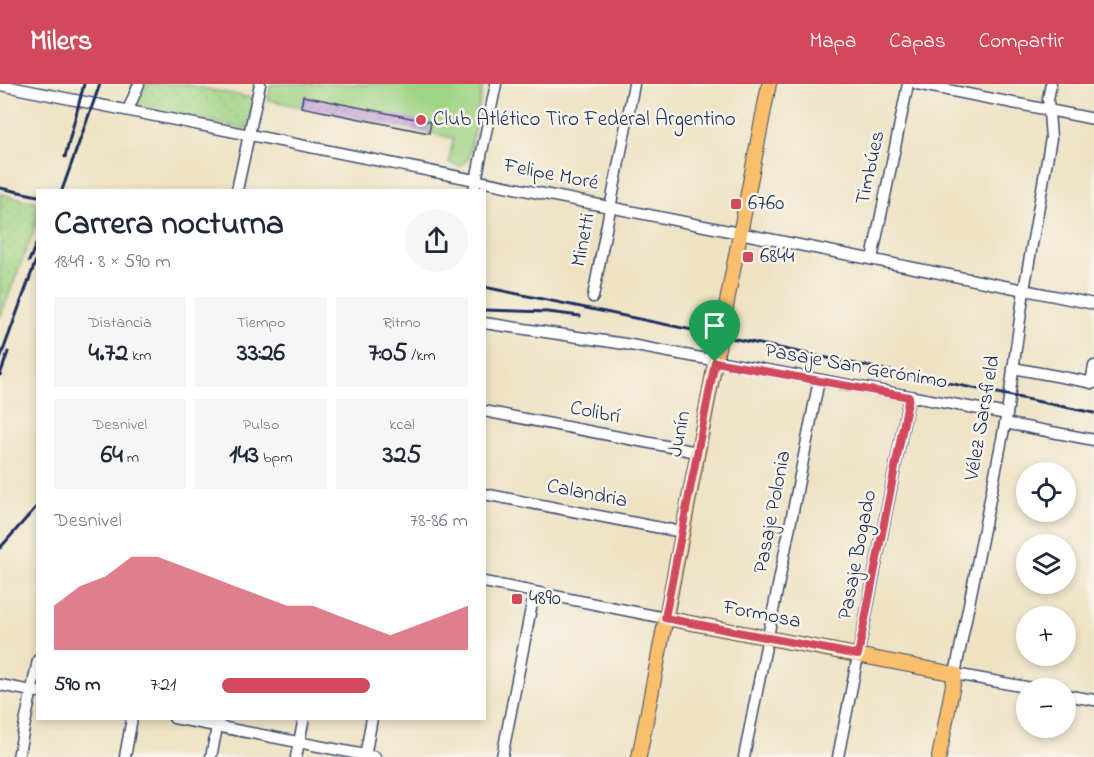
<!DOCTYPE html>
<html lang="es">
<meta charset="utf-8">
<style>
:root{--surface:#fff;--page:#f6f6f7;--text:#1f2937;--muted:#747a83;--accent:#d1495b}
body{margin:0;font-family:"Indie Flower",sans-serif;background:var(--page);color:var(--text);height:100vh;display:flex;flex-direction:column;font-size:22px;white-space:nowrap}
*{box-sizing:border-box;margin:0}
p{font-size:20px;color:var(--muted)}
.icon{flex:none;width:33px;height:33px;fill:none;stroke:currentColor;stroke-width:2;stroke-linecap:round;stroke-linejoin:round}
.map{position:relative;flex:1;overflow:hidden}
.drawer{position:absolute;left:36px;top:105px;width:450px;height:531px;display:flex;flex-direction:column;background:var(--surface);border-radius:0px;box-shadow:0 3px 9px #0003}
.drawer>*{flex:none}
.tools{position:absolute;left:1016px;top:378px;display:grid;gap:12px}
.tools a{display:grid;place-items:center;width:60px;height:60px;border-radius:50%;background:var(--surface);box-shadow:0 3px 9px #0003;font-size:30px}
.pin{position:absolute;display:grid;place-items:center;width:51px;height:51px;color:#fff;margin:-62px -26px;border-radius:50% 50% 50% 0;rotate:-45deg;box-shadow:0 0 6px #0007}
.pin .icon{rotate:45deg}
.round{display:grid;place-items:center;flex:none;width:63px;height:63px;border-radius:32px;background:var(--page)}
.summary{display:flex;align-items:center;justify-content:space-between;height:102px;padding:0 18px}
h1{font-size:33px;font-weight:700;line-height:45px}
.metrics{display:grid;grid-template-columns:repeat(3,1fr);gap:9px;height:102px;padding:6px 18px}
.metrics div{display:grid;align-content:center;border-radius:0px;background:var(--page);text-align:center}
.metrics b{font-size:26px;font-weight:700}
.metrics small{font-size:16px;font-weight:400}
.metrics p{font-size:16px}
.chart{height:168px;padding:12px 18px}
.chart p{display:flex;justify-content:space-between}
.chart svg{width:100%;height:108px;margin-top:6px;fill:var(--accent);opacity:.7}
ul{padding:0 18px;list-style:none;font-size:20px}
li{display:grid;grid-template-columns:96px 72px 1fr;align-items:center;height:45px}
li i{height:15px;border-radius:8px;background:var(--accent)}
header{display:flex;align-items:center;gap:36px;box-sizing:border-box;height:84px;padding:0 30px;background:var(--accent);color:#fff}
header strong{font-size:28px}
nav{display:flex;gap:33px;margin-inline-start:auto;font-size:21px}
.map>svg:first-child{display:block}
.green{fill:url(#green-dots);stroke:#5e8272;stroke-width:1.5}
.pitch{fill:#a0d485;stroke:#5e8272;stroke-width:1.5}
.building{fill:url(#building-hatch)}
.lines{fill:none;stroke-linecap:round;stroke-linejoin:round}
.minor-casing{stroke:#3b4a6d;stroke-width:13}
.major-casing{stroke:#3b4a6d;stroke-width:16}
.minor{stroke:#fff;stroke-width:10}
.major{stroke:#f9bf6c;stroke-width:14}
.rail{stroke:#1b2f5e;stroke-width:3}
.route-casing{stroke:#fff;stroke-width:12}
.route{stroke:#d1495b;stroke-width:8}
.poi-dot{fill:#d1495b;stroke:#f7f3e8;stroke-width:2}
.labels{text-anchor:middle;dominant-baseline:central;stroke-width:5;stroke-linejoin:round;paint-order:stroke}
.poi-label{font-size:21px;fill:#1b2f5e;stroke:#f7f3e8;text-anchor:start}
.street-label{font-size:21px;fill:#1b2f5e;stroke:#f7f3e8}
</style>
<header>
<strong>Milers</strong>
<nav><a>Mapa</a><a>Capas</a><a>Compartir</a></nav>
</header>
<div class="map">
<svg width="1094" height="673" viewBox="0 0 1094 673">
<defs>
<pattern id="green-dots" width="8" height="8" patternUnits="userSpaceOnUse" patternTransform="scale(1.5)"><rect width="8" height="8" fill="#a0d485"/><path d="M2 2h.1M6 6h.1" fill="none" stroke="#89b675" stroke-width="1.8" stroke-linecap="round"/></pattern>
<pattern id="building-hatch" width="6" height="6" patternUnits="userSpaceOnUse" patternTransform="scale(1.5)"><rect width="6" height="6" fill="#bf93d9"/><path d="M-1 1l2-2M0 6l6-6M5 7l2-2" fill="none" stroke="#9a78b3"/></pattern>
</defs>
<rect width="100%" height="100%" fill="#f7f3e8"/>
<filter id="ink" filterUnits="userSpaceOnUse"><feTurbulence type="fractalNoise" baseFrequency=".0167" numOctaves="2"/><feDisplacementMap in="SourceGraphic" scale="12" xChannelSelector="R" yChannelSelector="G"/><feConvolveMatrix kernelMatrix="1 2 1 2 8 2 1 2 1" color-interpolation-filters="sRGB"/></filter>
<filter id="wash" filterUnits="userSpaceOnUse"><feTurbulence type="fractalNoise" baseFrequency=".008" numOctaves="4" result="noise"/><feDisplacementMap in="SourceGraphic" scale="24" xChannelSelector="R" yChannelSelector="G"/><feGaussianBlur stdDeviation="1.35" result="paint"/><feColorMatrix in="noise" values="0 0 0 0 0 0 0 0 0 0 0 0 0 0 0 0 0 1.4 0 .05"/><feComposite in="paint" operator="in"/></filter>
<g filter="url(#wash)">
<rect width="100%" height="100%" fill="#eee2c3"/>
<!-- green -->
<g class="green">
<path d="M143 0H181L253 14 247 45 135 23Z"/>
<path d="M0 110 37 118V138L0 234Z"/>
</g>
<!-- pitch -->
<path class="pitch" d="M271 0H483L469 74 460 82 449 79 453 54 268 16Z"/>
<g id="blocks">
<!-- building -->
<path class="building" d="M303 12 431 38 429 49 301 23Z"/>
</g>
</g>
<g filter="url(#ink)">
<use href="#blocks" fill-opacity="0" stroke="#3b4a6d" stroke-width="1.5"/>
<g class="lines">
<defs>
<g id="minor">
<path d="M917 0 1094 35"/>
<path d="M0 1 1094 220"/>
<path d="M128 26 139 0"/>
<path d="M237 106 260 0"/>
<path d="M474 106 496 0"/>
<path d="M872 175 908 0"/>
<path d="M593 213 634 0"/>
<path d="M484 239 625 260 1007 330"/>
<path d="M1013 284 1094 299"/>
<path d="M1091 299 1094 282"/>
<path d="M484 327 697 368"/>
<path d="M1005 339 1094 356"/>
<path d="M484 410 682 448"/>
<path d="M484 498 665 534"/>
<path d="M0 601 37 608"/>
<path d="M1031 604 955 590 1007 330 1024 206 1051 54 1048 15 1051 0"/>
<path d="M1065 611 1094 616"/>
<path d="M174 634 375 673"/>
<path d="M18 673 38 576"/>
<path d="M125 673 132 634"/>
<path d="M211 673 219 634"/>
<path d="M296 673 304 634"/>
<path d="M365 673 372 634"/>
<path d="M502 673 534 509"/>
<path d="M744 673 819 296"/>
<path d="M838 673 909 313"/>
</g>
<g id="major">
<path d="M665 534 955 590 939 673"/>
<path d="M639 673 769 0"/>
</g>
</defs>
<!-- minor casing -->
<use href="#minor" class="minor-casing"/>
<!-- major casing -->
<use href="#major" class="major-casing"/>
<!-- minor -->
<use href="#minor" class="minor"/>
<!-- major -->
<use href="#major" class="major"/>
<!-- rail -->
<g class="rail">
<path d="M65 73 84 0"/>
<path d="M0 104 38 112"/>
<path d="M62 106 100 0"/>
<path d="M29 177 38 156"/>
<path d="M484 203 1094 329"/>
<path d="M484 226 548 228 580 232"/>
<path d="M0 275 38 171"/>
<path d="M0 291 8 268"/>
<path d="M0 464 38 421"/>
</g>
</g>
</g>
<g class="lines" filter="url(#ink)">
<defs>
<path id="route" d="M715 278 909 313 858 571 665 534Z"/>
</defs>
<!-- route casing -->
<use href="#route" class="route-casing"/>
<!-- route -->
<use href="#route" class="route"/>
</g>
<!-- markers -->
<g class="poi-dot">
<circle cx="421" cy="36" r="6"/>
<rect x="730" y="114" width="12" height="12" rx="3"/>
<rect x="742" y="167" width="12" height="12" rx="3"/>
<rect x="511" y="509" width="12" height="12" rx="3"/>
</g>
<g class="labels">
<!-- poi labels -->
<g class="poi-label">
<text x="433" y="36">Club Atlético Tiro Federal Argentino</text>
<text x="748" y="120">6760</text>
<text x="760" y="173">6844</text>
<text x="529" y="515">4890</text>
</g>
<!-- street labels -->
<g class="street-label">
<text transform="translate(871 84) rotate(-78)">Timbúes</text>
<text transform="translate(551 91) rotate(11)">Felipe Moré</text>
<text transform="translate(584 156) rotate(-79)">Minetti</text>
<text transform="translate(856 283) rotate(10)">Pasaje San Gerónimo</text>
<text transform="translate(595 329) rotate(11)">Colibrí</text>
<text transform="translate(983 334) rotate(-80)">Vélez Sarsfield</text>
<text transform="translate(680 350) rotate(-79)">Junín</text>
<text transform="translate(587 410) rotate(11)">Calandria</text>
<text transform="translate(773 428) rotate(-79)">Pasaje Polonia</text>
<text transform="translate(858 471) rotate(-79)">Pasaje Bogado</text>
<text transform="translate(762 531) rotate(11)">Formosa</text>
</g>
</g>
</svg>
<div class="tools">
<a><svg class="icon" aria-label="locate" viewBox="0 0 24 24"><circle cx="12" cy="12" r="6"/><path d="M12 2v4M12 18v4M2 12h4M18 12h4"/></svg></a>
<a><svg class="icon" aria-label="layers" viewBox="0 0 24 24"><path d="M12 4l9 5-9 5-9-5zM3 14l9 5 9-5"/></svg></a>
<a>+</a>
<a>−</a>
</div>
<div class="pin" style="left:715px;top:278px;background:#1e9e55"><svg class="icon" aria-label="arrive" viewBox="0 0 24 24"><path d="M6 21V4h12l-3 4 3 4H6"/></svg></div>
<section class="drawer">
<div class="summary"><div><h1>Carrera nocturna</h1><p>18:49 · 8 × 590 m</p></div><a class="round"><svg class="icon" aria-label="share" viewBox="0 0 24 24"><path d="M12 15V3M7 8l5-5 5 5M5 13v7h14v-7"/></svg></a></div>
<div class="metrics">
<div><p>Distancia</p><b>4.72<small> km</small></b></div>
<div><p>Tiempo</p><b>33:26</b></div>
<div><p>Ritmo</p><b>7:05<small> /km</small></b></div>
</div>
<div class="metrics">
<div><p>Desnivel</p><b>64<small> m</small></b></div>
<div><p>Pulso</p><b>143<small> bpm</small></b></div>
<div><p>kcal</p><b>325</b></div>
</div>
<div class="chart"><p><span>Desnivel</span>78–86 m</p>
<svg viewBox="0 0 160 44" preserveAspectRatio="none"><path d="M0 44V26L10 18L20 14L30 6L40 6L50 10L60 14L70 18L80 22L90 26L100 26L110 30L120 34L130 38L140 34L150 30L160 26V44z"/></svg>
</div>
<ul>
<li><b>590 m</b>7:21<i style="width:60%"></i></li>
</ul>
</section>
</div>
